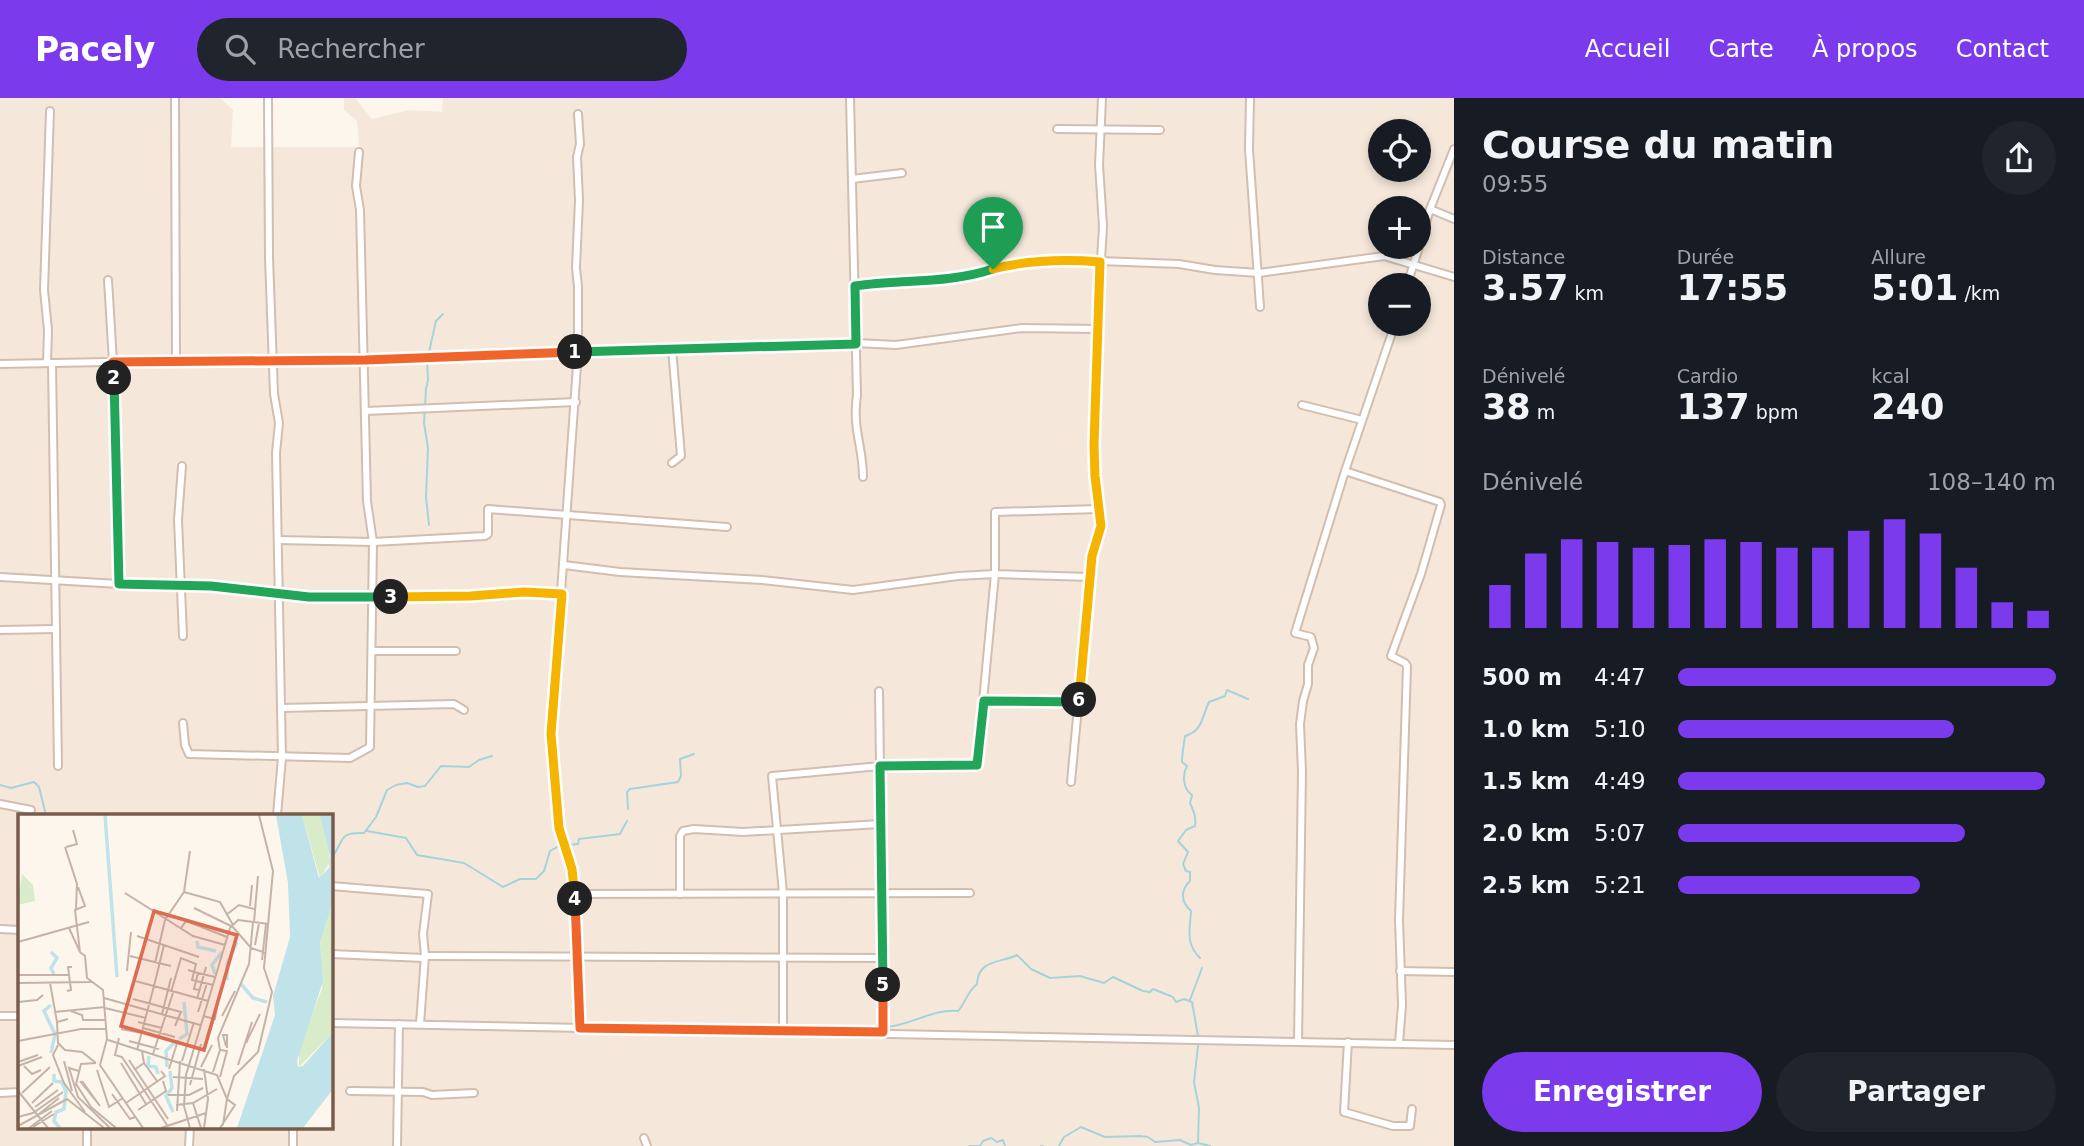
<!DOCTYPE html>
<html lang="fr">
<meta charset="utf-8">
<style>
:root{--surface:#171b24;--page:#20242c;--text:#f1f3f6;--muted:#9ea1a6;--accent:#7c3aed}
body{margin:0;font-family:"DejaVu Sans",sans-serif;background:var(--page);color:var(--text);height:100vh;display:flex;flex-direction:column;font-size:26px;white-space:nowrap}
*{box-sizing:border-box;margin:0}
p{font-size:23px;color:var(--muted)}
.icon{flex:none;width:38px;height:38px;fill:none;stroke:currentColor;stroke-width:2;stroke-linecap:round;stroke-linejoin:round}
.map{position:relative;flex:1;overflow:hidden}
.drawer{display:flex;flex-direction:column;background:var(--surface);width:630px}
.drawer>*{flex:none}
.fabs{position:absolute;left:1368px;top:21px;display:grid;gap:14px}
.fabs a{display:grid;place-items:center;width:63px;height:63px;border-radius:50%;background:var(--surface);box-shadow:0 4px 10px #0003;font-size:35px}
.pin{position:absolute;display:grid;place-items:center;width:60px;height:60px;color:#fff;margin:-72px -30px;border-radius:50% 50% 50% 0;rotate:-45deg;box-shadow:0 0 7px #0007}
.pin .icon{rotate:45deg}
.km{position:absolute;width:35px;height:35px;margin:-18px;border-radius:50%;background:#222;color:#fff;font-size:19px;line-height:35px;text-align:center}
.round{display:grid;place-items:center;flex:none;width:74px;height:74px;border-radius:37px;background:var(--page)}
.summary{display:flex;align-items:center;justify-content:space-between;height:119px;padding:0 28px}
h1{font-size:38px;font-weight:700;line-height:52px}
.metrics{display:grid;grid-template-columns:repeat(3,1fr);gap:10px;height:119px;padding:7px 28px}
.metrics div{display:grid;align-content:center}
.metrics b{font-size:35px;font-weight:700}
.metrics small{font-size:19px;font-weight:400}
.metrics p{font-size:19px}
.chart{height:196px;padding:14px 28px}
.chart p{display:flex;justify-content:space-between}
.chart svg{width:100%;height:126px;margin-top:7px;stroke:var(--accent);stroke-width:6}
.cta{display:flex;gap:14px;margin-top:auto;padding:14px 28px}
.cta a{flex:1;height:80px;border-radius:42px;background:var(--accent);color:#fff;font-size:28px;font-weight:700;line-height:80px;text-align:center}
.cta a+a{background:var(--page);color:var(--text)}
ul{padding:0 28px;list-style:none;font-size:23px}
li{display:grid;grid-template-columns:112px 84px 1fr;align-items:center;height:52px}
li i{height:18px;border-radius:9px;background:var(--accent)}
header{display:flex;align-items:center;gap:42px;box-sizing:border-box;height:98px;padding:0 35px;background:var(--accent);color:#fff}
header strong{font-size:33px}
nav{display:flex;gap:38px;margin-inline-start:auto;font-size:24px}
.search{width:490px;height:63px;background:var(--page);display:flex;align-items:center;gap:18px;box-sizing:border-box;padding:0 24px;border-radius:38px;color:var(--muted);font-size:26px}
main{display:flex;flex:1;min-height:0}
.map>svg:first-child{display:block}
.residential{fill:#f5e8da;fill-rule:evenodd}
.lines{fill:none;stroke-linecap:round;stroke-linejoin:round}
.stream{stroke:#a5d3da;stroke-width:2}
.minor-casing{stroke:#d1beb0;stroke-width:10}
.minor{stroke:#fff;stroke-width:6}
.split-1-casing{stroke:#fff;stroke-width:14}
.split-2-casing{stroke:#fff;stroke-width:14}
.split-3-casing{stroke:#fff;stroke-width:14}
.split-4-casing{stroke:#fff;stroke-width:14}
.split-5-casing{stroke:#fff;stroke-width:14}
.split-6-casing{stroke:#fff;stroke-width:14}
.split-7-casing{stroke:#fff;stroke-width:14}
.split-1{stroke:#22a559;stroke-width:9}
.split-2{stroke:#f0652b;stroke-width:9}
.split-3{stroke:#22a559;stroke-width:9}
.split-4{stroke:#f5b400;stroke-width:9}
.split-5{stroke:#f0652b;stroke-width:9}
.split-6{stroke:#22a559;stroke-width:9}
.split-7{stroke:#f5b400;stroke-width:9}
.inset-river{fill:none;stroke:#bfe3e8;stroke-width:3.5}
.inset-road{fill:none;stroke:#c5b3a7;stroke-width:2}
.view{fill:#dc6d51;fill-opacity:0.15;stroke:#dc6d51;stroke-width:3.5}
.inset-edge{fill:none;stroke:#7a5c4d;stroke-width:3.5}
</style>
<header>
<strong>Pacely</strong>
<div class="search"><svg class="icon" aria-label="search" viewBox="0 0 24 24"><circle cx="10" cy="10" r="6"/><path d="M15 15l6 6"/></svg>Rechercher</div>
<nav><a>Accueil</a><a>Carte</a><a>À propos</a><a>Contact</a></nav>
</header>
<main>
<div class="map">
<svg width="1454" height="1048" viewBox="0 0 1454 1048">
<rect width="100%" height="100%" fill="#fdf6ec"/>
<!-- residential -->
<path class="residential" d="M0 0H220L233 12 231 49H359L357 23 344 12V0H355L372 21 409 12 442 14 443 0H1454V1048H0ZM1381 33H1419V72H1381ZM1381 110H1419V149H1381ZM1381 187H1419V226H1381ZM19 717H331V1029H19Z"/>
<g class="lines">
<!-- stream -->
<g class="stream">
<path d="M429 254 436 223 443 216"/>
<path d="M427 263 428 282 426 291 424 325 428 350 426 399 429 427"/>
<path d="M0 687 11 690 34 684 39 689 46 717"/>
<path d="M628 711 627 694 630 691 678 684 681 678 680 661 694 656"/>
<path d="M367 733 406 740 417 757 464 765 503 789 520 781H536L544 773 550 753 559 748"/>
<path d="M567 747 578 746 579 741 620 736 627 723"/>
<path d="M331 760C346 743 336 734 364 735L376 719 387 692 396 687 407 685 418 689 425 688 441 668 469 669 479 662 492 658"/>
<path d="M1200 860C1185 845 1190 832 1191 813 1181 804 1180 793 1190 783V774L1186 773 1183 766 1188 754 1178 743 1186 732 1195 728C1196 718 1194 714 1190 705L1192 697C1183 691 1182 677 1187 668L1182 664C1182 655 1184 646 1185 638 1203 633 1202 618 1209 604L1225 598 1227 592 1248 601"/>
<path d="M1190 902 1202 870"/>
<path d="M885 929C911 928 933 910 958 913 966 904 967 894 977 886 978 861 1001 865 1017 857L1031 871 1050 880 1080 878 1104 885 1113 879 1143 893 1150 894 1153 891 1173 899 1176 904 1184 901 1192 904 1198 938"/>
<path d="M867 931 880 930"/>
<path d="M1198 948 1194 984 1199 1010 1198 1044"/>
<path d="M969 1048H980L983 1043 991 1040 997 1044 1003 1042 1005 1048"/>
<path d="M1041 1048H1043"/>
<path d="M1059 1048 1064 1039 1081 1029 1105 1039 1140 1038 1148 1039 1155 1044 1180 1042 1191 1047 1198 1045 1210 1048"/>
</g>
<defs>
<g id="minor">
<path d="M175 0 176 263"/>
<path d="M268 0 269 160 274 296 279 325 276 355 282 660 277 717"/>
<path d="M850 0 857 297C852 331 863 348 863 379"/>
<path d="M1250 0 1249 51 1260 209"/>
<path d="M1057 31 1160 32"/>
<path d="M852 81 902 75"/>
<path d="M1430 111 1454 121"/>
<path d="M1419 147 1430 111 1454 51"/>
<path d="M108 182 113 264 119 486"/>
<path d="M1407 187 1419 149"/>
<path d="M854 188 879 184 930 183 978 176 1020 164 1073 162 1179 166 1215 172 1259 175 1384 158 1454 179"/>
<path d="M47 265 48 232 44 192 50 13"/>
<path d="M52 265 58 668"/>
<path d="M0 266 273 261 365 262 578 253V189L576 170 579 102 577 59 580 46 578 16"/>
<path d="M1302 307 1362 322"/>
<path d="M366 313 576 304"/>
<path d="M672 365 681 358 672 250"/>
<path d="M182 368 178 422 183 538"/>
<path d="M1345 373 1440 404 1441 407 1421 476 1391 558 1405 565 1407 568 1399 822 1402 907 1399 945"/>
<path d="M278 442 373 444 485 438 488 436V411L727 429"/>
<path d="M564 467 620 474 762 482 853 492 958 478 995 476 977 667 880 668 879 593"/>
<path d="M0 479 119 486 211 488 309 499H461L524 494 562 496"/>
<path d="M1091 479 995 476V414L1098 411"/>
<path d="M0 532 56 531"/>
<path d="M372 553H456"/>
<path d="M984 603 1079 604"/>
<path d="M281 610 454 606 464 612"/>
<path d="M183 625 185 647 189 656 350 660 370 649 373 444 367 403 360 112 356 88 359 54"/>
<path d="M1071 684 1092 458 1101 424 1095 378 1094 347 1097 231 1103 128 1099 67 1102 0"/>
<path d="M0 706 31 712"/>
<path d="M331 788 428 796 423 836 425 858 420 926"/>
<path d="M575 796 970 795"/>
<path d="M680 796V738L683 733 694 731 743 734 880 726"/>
<path d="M0 831 19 832"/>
<path d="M331 856 424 860"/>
<path d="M425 858 882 860"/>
<path d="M1400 873 1454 874"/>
<path d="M0 918H19"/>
<path d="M331 925 1454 947"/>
<path d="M580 930 575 796 572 771 559 730 551 636 578 253 856 245 896 247 1022 230 1097 231"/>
<path d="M783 934V795L772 678 880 668 883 934"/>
<path d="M1298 944 1302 674 1300 626 1303 603 1308 586V567L1314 550 1311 539 1295 535 1345 373 1395 226"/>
<path d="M1348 944 1344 1014 1393 1028H1410L1412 1011"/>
<path d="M350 993 423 994 432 997 474 995"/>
<path d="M0 995 19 994"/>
<path d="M644 1040 647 1048"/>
<path d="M87 1048V1034"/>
<path d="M189 1048 190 1029"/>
<path d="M293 1048V1029"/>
<path d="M397 1048 399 926"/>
</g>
</defs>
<!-- minor casing -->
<use href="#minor" class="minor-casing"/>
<!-- minor -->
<use href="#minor" class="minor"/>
</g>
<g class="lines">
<defs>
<path id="split-1" d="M575 254 856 246 855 188C901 181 948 186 993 171"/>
<path id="split-2" d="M114 280 113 264 365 262 575 254"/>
<path id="split-3" d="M114 280 119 486 211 488 309 499H391"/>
<path id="split-4" d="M391 499 471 498 524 494 562 496 551 636 559 730 572 771 575 801"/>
<path id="split-5" d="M575 801 580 930 883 934V887"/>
<path id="split-6" d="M883 887 880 668 977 667 984 603 1079 604V602"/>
<path id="split-7" d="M993 171C1028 162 1063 161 1100 164L1094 347 1095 378 1101 428 1092 458 1079 602"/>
</defs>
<!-- split-1 casing -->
<use href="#split-1" class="split-1-casing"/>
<!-- split-2 casing -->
<use href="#split-2" class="split-2-casing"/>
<!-- split-3 casing -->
<use href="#split-3" class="split-3-casing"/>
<!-- split-4 casing -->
<use href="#split-4" class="split-4-casing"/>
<!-- split-5 casing -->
<use href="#split-5" class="split-5-casing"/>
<!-- split-6 casing -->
<use href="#split-6" class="split-6-casing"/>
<!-- split-7 casing -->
<use href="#split-7" class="split-7-casing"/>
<!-- split-1 -->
<use href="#split-1" class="split-1"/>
<!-- split-2 -->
<use href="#split-2" class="split-2"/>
<!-- split-3 -->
<use href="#split-3" class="split-3"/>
<!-- split-4 -->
<use href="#split-4" class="split-4"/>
<!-- split-5 -->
<use href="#split-5" class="split-5"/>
<!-- split-6 -->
<use href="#split-6" class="split-6"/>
<!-- split-7 -->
<use href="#split-7" class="split-7"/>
</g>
<!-- overview -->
<g transform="translate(18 716)">
<rect width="315" height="315" fill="#fdf6ec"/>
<path d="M4 60 15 71 17 87 0 91Z" fill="#d8ecc9"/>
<path d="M284 1H302L308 12 312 48 302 64ZM315 87V218L281 253V233L304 175 302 124Z" fill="#d8ecc9"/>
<path d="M258 1H284L301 64 311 54 312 42 302 1H315V87L302 128 305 167 279 247 280 253 285 252 315 218V275L285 314H219L257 201 255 182 272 123 270 69Z" fill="#bfe3e8"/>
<path class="inset-river" d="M87 1 99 163M179 127 180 133 198 137M33 138 39 144 33 154 36 160M197 160 194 151 204 138M209 166V150L219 128M223 170 235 184 249 188M161 225 169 220 166 188M33 239 37 220 26 197 33 191M131 242 130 252 138 253 140 260M149 253 148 237 158 227M152 257 154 274 148 282 155 298M36 260V267L44 268 48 278 46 295 38 298 36 307 42 314M232 314 256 279 267 223 290 167 292 70 273 1"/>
<path class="inset-road" d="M47 33 59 70 58 95M48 33 59 30 55 16M60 73 67 92 57 96 62 138 67 142 69 164 85 176 89 225 82 251 125 314M166 78 202 88 215 111M107 79 175 122 207 131M232 92 234 71M176 94 213 112M208 101 221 91 236 95M236 108 240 62M214 112 233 134 248 139M51 114 62 138M163 114 168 107 209 123M119 122 181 143M0 128 71 108M146 131 136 172 190 187M237 131 241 109M112 142 153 152M244 146 248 110M137 149 147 106 166 78 172 37M109 157 113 118M180 159 176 175 181 176M0 161H51M117 167 136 172 119 236M0 169 74 168M32 169 39 208M195 171 174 166 176 158 197 163M49 177 53 176 50 153H54M153 178 163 144 178 150 176 158 170 156M86 184 182 211M115 185 163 198 157 212M179 185 188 153M0 188 19 186 25 181M87 194 128 204M53 197 64 201 65 206H87M36 198 87 193M180 198 189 169M144 200 153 164M185 202 197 205 200 185M204 202 217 177M50 205 39 208 40 229 47 236 64 238 78 249M120 208 144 214M125 214 157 223M103 215 124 219M101 224 97 241 104 243 149 311M90 226 199 261 209 285 205 311M0 227 63 215H88M111 227 141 235M188 229 196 205M228 229 242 200M40 231 35 241 46 269 67 298M208 232 205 221H209V234M135 240 155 179M111 246 150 305M46 247 54 277M164 247 176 208M0 248 20 241M78 249 63 250 58 270 73 293 98 314M103 249 128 290M126 249 139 267M220 251 234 208M0 252 24 243M6 252 14 260 23 256M183 253 194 231M151 255 160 226M79 256 91 293 105 284M116 256 126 249 124 237M61 257 51 254 60 283 92 314M195 258 202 236 200 224 231 150 235 108M155 263 185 265M202 263 209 237 203 236M62 267 82 292 64 267M172 271 183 230M0 277 30 314M4 279 32 253M94 280 112 305 117 303M150 281H171L185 274M14 289 35 269M108 289 147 262 143 257M175 289 183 314M158 291 175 289 199 275M17 293 40 276M120 296 148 277 145 267M159 297 162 247M21 300 41 284M0 303 15 299 45 278M0 312 49 285 86 314M15 313 36 300M11 314 34 297M143 314 188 299M172 314 166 292 168 261 212 114 220 106 251 110M186 314 190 285 186 255M202 314 217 291 209 285 216 262 240 238 254 178 246 154 255 57 241 1"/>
<path class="view" d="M136 97 219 121 186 236 103 212Z"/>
<rect width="315" height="315" class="inset-edge"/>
</g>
</svg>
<div class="fabs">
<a><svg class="icon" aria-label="locate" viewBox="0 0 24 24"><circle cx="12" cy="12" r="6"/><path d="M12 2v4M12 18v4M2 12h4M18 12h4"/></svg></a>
<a>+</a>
<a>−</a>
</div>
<div class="pin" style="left:993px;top:171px;background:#1e9e55"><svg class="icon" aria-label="arrive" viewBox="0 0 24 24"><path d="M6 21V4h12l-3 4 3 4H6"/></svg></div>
<b class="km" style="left:575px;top:254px">1</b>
<b class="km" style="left:114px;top:280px">2</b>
<b class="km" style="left:391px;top:499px">3</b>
<b class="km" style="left:575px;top:801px">4</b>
<b class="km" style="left:883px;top:887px">5</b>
<b class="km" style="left:1079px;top:602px">6</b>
</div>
<section class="drawer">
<div class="summary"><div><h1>Course du matin</h1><p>09:55</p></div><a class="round"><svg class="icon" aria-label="share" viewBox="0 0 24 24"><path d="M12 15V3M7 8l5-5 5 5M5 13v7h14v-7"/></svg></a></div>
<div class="metrics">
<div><p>Distance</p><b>3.57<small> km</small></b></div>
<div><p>Durée</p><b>17:55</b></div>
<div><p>Allure</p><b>5:01<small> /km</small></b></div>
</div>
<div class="metrics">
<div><p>Dénivelé</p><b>38<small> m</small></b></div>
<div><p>Cardio</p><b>137<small> bpm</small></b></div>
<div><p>kcal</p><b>240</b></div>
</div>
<div class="chart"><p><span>Dénivelé</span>108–140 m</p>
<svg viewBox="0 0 160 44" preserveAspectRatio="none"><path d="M5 44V29M15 44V18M25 44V13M35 44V14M45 44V16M55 44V15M65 44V13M75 44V14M85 44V16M95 44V16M105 44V10M115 44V6M125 44V11M135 44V23M145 44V35M155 44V38"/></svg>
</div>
<ul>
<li><b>500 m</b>4:47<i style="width:100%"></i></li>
<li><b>1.0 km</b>5:10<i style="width:73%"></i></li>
<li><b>1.5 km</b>4:49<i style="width:97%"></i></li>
<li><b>2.0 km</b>5:07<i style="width:76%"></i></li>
<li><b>2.5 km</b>5:21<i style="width:64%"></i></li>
</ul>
<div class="cta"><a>Enregistrer</a><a>Partager</a></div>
</section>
</main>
